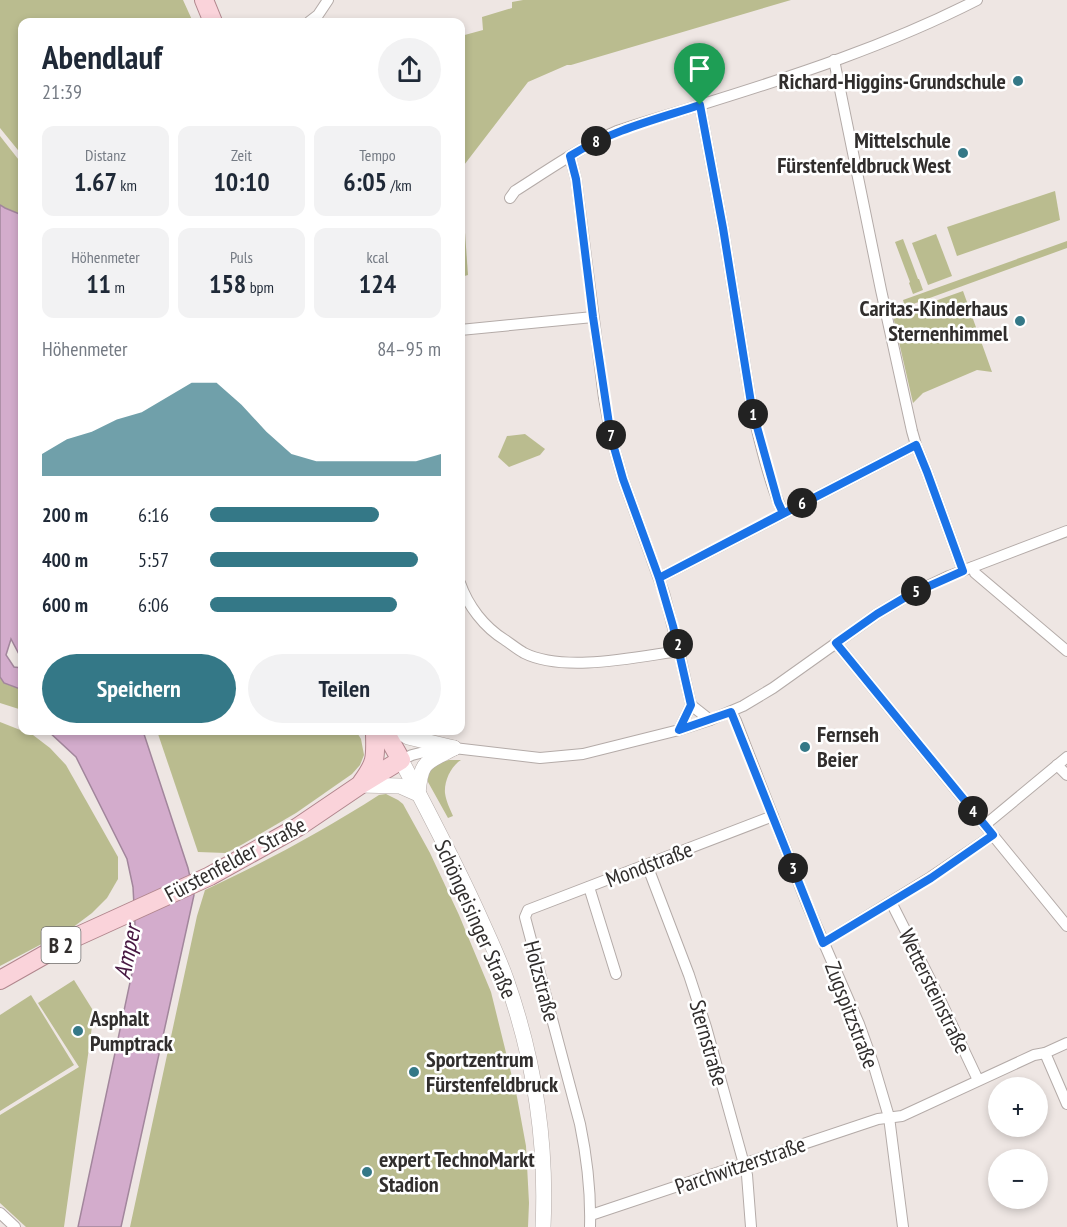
<!DOCTYPE html>
<html lang="de">
<meta charset="utf-8">
<style>
:root{--surface:#fff;--page:#f2f2f3;--text:#1f2937;--muted:#747a83;--accent:#347887}
body{margin:0;font-family:"PT Sans Narrow",sans-serif;background:var(--page);color:var(--text);height:100vh;display:flex;flex-direction:column;font-size:22px;white-space:nowrap}
*{box-sizing:border-box;margin:0}
p{font-size:20px;color:var(--muted)}
.icon{flex:none;width:33px;height:33px;fill:none;stroke:currentColor;stroke-width:2;stroke-linecap:round;stroke-linejoin:round}
.map{position:relative;flex:1;overflow:hidden}
.panel{position:absolute;left:18px;top:18px;width:447px;height:717px;display:flex;flex-direction:column;background:var(--surface);border-radius:12px;box-shadow:0 3px 9px #0003}
.panel>*{flex:none}
.tools{position:absolute;left:988px;top:1077px;display:grid;gap:12px}
.tools a{display:grid;place-items:center;width:60px;height:60px;border-radius:50%;background:var(--surface);box-shadow:0 3px 9px #0003;font-size:30px}
.pin{position:absolute;display:grid;place-items:center;width:51px;height:51px;color:#fff;margin:-62px -26px;border-radius:50% 50% 50% 0;rotate:-45deg;box-shadow:0 0 6px #0007}
.pin .icon{rotate:45deg}
.km{position:absolute;width:30px;height:30px;margin:-15px;border-radius:50%;background:#222;color:#fff;font-size:16px;line-height:30px;text-align:center}
.round{display:grid;place-items:center;flex:none;width:63px;height:63px;border-radius:32px;background:var(--page)}
.overview{display:flex;align-items:center;justify-content:space-between;height:102px;padding:0 24px}
h1{font-size:33px;font-weight:700;line-height:45px}
.metrics{display:grid;grid-template-columns:repeat(3,1fr);gap:9px;height:102px;padding:6px 24px}
.metrics div{display:grid;align-content:center;border-radius:12px;background:var(--page);text-align:center}
.metrics b{font-size:26px;font-weight:700}
.metrics small{font-size:16px;font-weight:400}
.metrics p{font-size:16px}
.chart{height:168px;padding:12px 24px}
.chart p{display:flex;justify-content:space-between}
.chart svg{width:100%;height:108px;margin-top:6px;fill:var(--accent);opacity:.7}
.action{display:flex;gap:12px;margin-top:auto;padding:12px 24px}
.action a{flex:1;height:69px;border-radius:36px;background:var(--accent);color:#fff;font-size:24px;font-weight:700;line-height:69px;text-align:center}
.action a+a{background:var(--page);color:var(--text)}
ul{padding:0 24px;list-style:none;font-size:20px}
li{display:grid;grid-template-columns:96px 72px 1fr;align-items:center;height:45px}
li i{height:15px;border-radius:8px;background:var(--accent)}
.map>svg:first-child{display:block}
.green{fill:#babc8f}
.water{fill:#d3accc;stroke:#a2869c;stroke-width:1.5}
.lines{fill:none;stroke-linecap:round;stroke-linejoin:round}
.street-casing{stroke:#b4aba8;stroke-width:12}
.secondary-casing{stroke:#b4aba8;stroke-width:16}
.primary-casing{stroke:#b1868d;stroke-width:20}
.street{stroke:#fff;stroke-width:10}
.secondary{stroke:#fff;stroke-width:15}
.primary{stroke:#fad3da;stroke-width:18}
.route-casing{stroke:#fff;stroke-width:12}
.route{stroke:#1a73e8;stroke-width:8}
.poi-dot{fill:#347887;stroke:#fff;stroke-width:2}
.labels{text-anchor:middle;dominant-baseline:central;stroke-width:5;stroke-linejoin:round;paint-order:stroke}
.shield{fill:#fff;stroke:#6f6d6c;stroke-width:1.5}
.shield-label{font-size:21px;font-weight:bold;fill:#312e2d}
.poi-label{font-size:22px;font-weight:bold;fill:#312e2d;stroke:#fff;text-anchor:start}
.street-label{font-size:22px;fill:#312e2d;stroke:#fff}
.water-label{font-size:24px;font-style:italic;fill:#471842;stroke:#fff}
</style>
<div class="map">
<svg width="1067" height="1227" viewBox="0 0 1067 1227">
<rect width="100%" height="100%" fill="#eee6e3"/>
<!-- green -->
<g class="green">
<path d="M0 0H183L193 22H22V155L0 128Z"/>
<path d="M523 0H791L571 65H567L528 82 461 169V36L483 30 482 17 512 8V2Z"/>
<path d="M0 136 22 164V215L5 208 0 205Z"/>
<path d="M461 176 468 275 461 277H460Z"/>
<path d="M1055 191 1060 220 957 256 947 227Z"/>
<path d="M936 234 952 276 928 285 912 243Z"/>
<path d="M903 239 918 279H919L923 290 913 294 909 283 910 282 895 242Z"/>
<path d="M1067 241V248L905 307 903 300Z"/>
<path d="M963 291 992 372 977 370 923 393 913 403 893 316Z"/>
<path d="M525 434 545 449 540 455 509 467 498 457 507 436Z"/>
<path d="M0 677 4 683 20 689 22 687V710L0 703Z"/>
<path d="M0 722 33 735 50 748 66 765 118 857V879L107 898 92 913 72 928 0 966Z"/>
<path d="M157 731H356L361 739 364 755 360 765 352 774 296 813 243 844 226 853 198 852Z"/>
<path d="M449 760H461C451 766 444 781 445 793 446 801 450 809 453 816L448 818 428 782C427 768 437 763 449 760Z"/>
<path d="M386 794 398 800 403 804 430 853 459 915 491 992 517 1097 526 1146 529 1203 528 1227H130L197 916 205 890C265 862 323 831 379 795Z"/>
<path d="M74 980 94 1012 64 1227H26L0 1203V1115L79 1067 38 1003Z"/>
<path d="M31 995 74 1065 0 1111V1015Z"/>
</g>
<!-- water -->
<g class="water">
<path d="M0 205 5 208 22 215V660L11 639 6 655 14 667 22 668V687L20 689 4 683 0 677Z"/>
<path d="M46 731H143L188 868 194 895 121 1227H78L135 959 136 943 133 887 127 859 76 757 49 732Z"/>
</g>
<g class="lines">
<defs>
<g id="street">
<path d="M309 22 318 15 328 0"/>
<path d="M834 60 881 290 912 431 916 445 927 472 963 571"/>
<path d="M700 105 723 228 752 409C760 442 769 482 783 513"/>
<path d="M570 156 576 179 604 398 611 437 623 479 664 593 679 651 691 705 679 730"/>
<path d="M510 198 515 191C548 170 581 147 617 131 644 122 672 114 700 105 794 76 889 45 977 0"/>
<path d="M460 330 593 317"/>
<path d="M973 567 975 573 1067 651"/>
<path d="M659 578 916 445"/>
<path d="M460 583C468 606 484 627 505 640 511 644 517 649 524 653 564 673 636 657 679 651"/>
<path d="M836 643 1067 926"/>
<path d="M691 705 710 720"/>
<path d="M731 712 736 721 807 904 859 1024 873 1063 889 1117 903 1227"/>
<path d="M401 760 412 755 432 750 454 748 540 758 583 754 679 730 710 720 743 706 773 688 877 614 909 595 949 576 1067 531"/>
<path d="M1057 765 1067 775"/>
<path d="M985 825 1067 757"/>
<path d="M647 865 689 975 706 1027 747 1175 751 1227"/>
<path d="M589 887 616 974"/>
<path d="M891 902 936 991 978 1080"/>
<path d="M823 943 931 877 993 835"/>
<path d="M1045 1053 1067 1104"/>
<path d="M0 1213 15 1227"/>
<path d="M591 1215 878 1119 902 1116 1034 1055 1045 1053 1067 1043"/>
<path d="M590 1227C591 1193 587 1158 580 1124L526 921 525 917 528 910 773 816"/>
</g>
<g id="secondary">
<path d="M397 730 408 737 454 748"/>
<path d="M401 760C429 813 457 866 481 920 490 940 499 959 506 979 534 1058 547 1143 543 1227"/>
<path d="M360 785 400 786 418 794"/>
<path d="M418 793C421 760 426 763 454 748"/>
</g>
<g id="primary">
<path d="M204 0 213 22"/>
<path d="M362 782C378 760 375 756 375 730"/>
<path d="M0 980 76 937 210 876 298 827 360 785 401 760 384 730"/>
</g>
</defs>
<!-- street casing -->
<use href="#street" class="street-casing"/>
<!-- secondary casing -->
<use href="#secondary" class="secondary-casing"/>
<!-- primary casing -->
<use href="#primary" class="primary-casing"/>
<!-- street -->
<use href="#street" class="street"/>
<!-- secondary -->
<use href="#secondary" class="secondary"/>
<!-- primary -->
<use href="#primary" class="primary"/>
</g>
<g class="lines">
<defs>
<path id="route" d="M700 105 723 228 752 409 778 502 783 513 659 578 673 626 691 705 679 730 731 712 823 943 931 878 993 835 836 643 877 614 909 595 963 571 927 472 916 445 659 578 623 479 611 437 593 317 576 179 570 156C612 130 654 120 700 105"/>
</defs>
<!-- route casing -->
<use href="#route" class="route-casing"/>
<!-- route -->
<use href="#route" class="route"/>
</g>
<!-- markers -->
<g class="poi-dot">
<circle cx="1018" cy="81" r="6"/>
<circle cx="963" cy="153" r="6"/>
<circle cx="1020" cy="321" r="6"/>
<circle cx="805" cy="747" r="6"/>
<circle cx="78" cy="1031" r="6"/>
<circle cx="414" cy="1072" r="6"/>
<circle cx="367" cy="1172" r="6"/>
</g>
<g class="labels">
<!-- shield labels -->
<rect class="shield" x="41.5" y="927" width="39" height="36" rx="4.5"/>
<g class="shield-label">
<text x="61" y="945">B 2</text>
</g>
<!-- poi labels -->
<g class="poi-label">
<text x="1006" y="81" text-anchor="end">Richard-Higgins-Grundschule</text>
<text x="951" y="140" text-anchor="end">Mittelschule<tspan x="951" dy="25">Fürstenfeldbruck West</tspan></text>
<text x="1008" y="308" text-anchor="end">Caritas-Kinderhaus<tspan x="1008" dy="25">Sternenhimmel</tspan></text>
<text x="817" y="734">Fernseh<tspan x="817" dy="25">Beier</tspan></text>
<text x="90" y="1018">Asphalt<tspan x="90" dy="25">Pumptrack</tspan></text>
<text x="426" y="1059">Sportzentrum<tspan x="426" dy="25">Fürstenfeldbruck</tspan></text>
<text x="379" y="1159">expert TechnoMarkt<tspan x="379" dy="25">Stadion</tspan></text>
</g>
<!-- street labels -->
<g class="street-label">
<text transform="translate(235 859) rotate(-28)">Fürstenfelder Straße</text>
<text transform="translate(649 864) rotate(-21)">Mondstraße</text>
<text transform="translate(476 919) rotate(66)">Schöngeisinger Straße</text>
<text transform="translate(542 981) rotate(75)">Holzstraße</text>
<text transform="translate(935 991) rotate(64)">Wettersteinstraße</text>
<text transform="translate(852 1015) rotate(69)">Zugspitzstraße</text>
<text transform="translate(709 1043) rotate(74)">Sternstraße</text>
<text transform="translate(740 1165) rotate(-19)">Parchwitzerstraße</text>
</g>
<!-- water labels -->
<g class="water-label">
<text transform="translate(127 952) rotate(-78)">Amper</text>
</g>
</g>
</svg>
<div class="tools">
<a>+</a>
<a>−</a>
</div>
<div class="pin" style="left:700px;top:105px;background:#1e9e55"><svg class="icon" aria-label="arrive" viewBox="0 0 24 24"><path d="M6 21V4h12l-3 4 3 4H6"/></svg></div>
<b class="km" style="left:753px;top:414px">1</b>
<b class="km" style="left:678px;top:644px">2</b>
<b class="km" style="left:793px;top:868px">3</b>
<b class="km" style="left:973px;top:811px">4</b>
<b class="km" style="left:916px;top:591px">5</b>
<b class="km" style="left:802px;top:503px">6</b>
<b class="km" style="left:611px;top:435px">7</b>
<b class="km" style="left:596px;top:141px">8</b>
<section class="panel">
<div class="overview"><div><h1>Abendlauf</h1><p>21:39</p></div><a class="round"><svg class="icon" aria-label="share" viewBox="0 0 24 24"><path d="M12 15V3M7 8l5-5 5 5M5 13v7h14v-7"/></svg></a></div>
<div class="metrics">
<div><p>Distanz</p><b>1.67<small> km</small></b></div>
<div><p>Zeit</p><b>10:10</b></div>
<div><p>Tempo</p><b>6:05<small> /km</small></b></div>
</div>
<div class="metrics">
<div><p>Höhenmeter</p><b>11<small> m</small></b></div>
<div><p>Puls</p><b>158<small> bpm</small></b></div>
<div><p>kcal</p><b>124</b></div>
</div>
<div class="chart"><p><span>Höhenmeter</span>84–95 m</p>
<svg viewBox="0 0 160 44" preserveAspectRatio="none"><path d="M0 44V35L10 29L20 26L30 21L40 18L50 12L60 6L70 6L80 15L90 26L100 35L110 38L120 38L130 38L140 38L150 38L160 35V44z"/></svg>
</div>
<ul>
<li><b>200 m</b>6:16<i style="width:73%"></i></li>
<li><b>400 m</b>5:57<i style="width:90%"></i></li>
<li><b>600 m</b>6:06<i style="width:81%"></i></li>
</ul>
<div class="action"><a>Speichern</a><a>Teilen</a></div>
</section>
</div>
